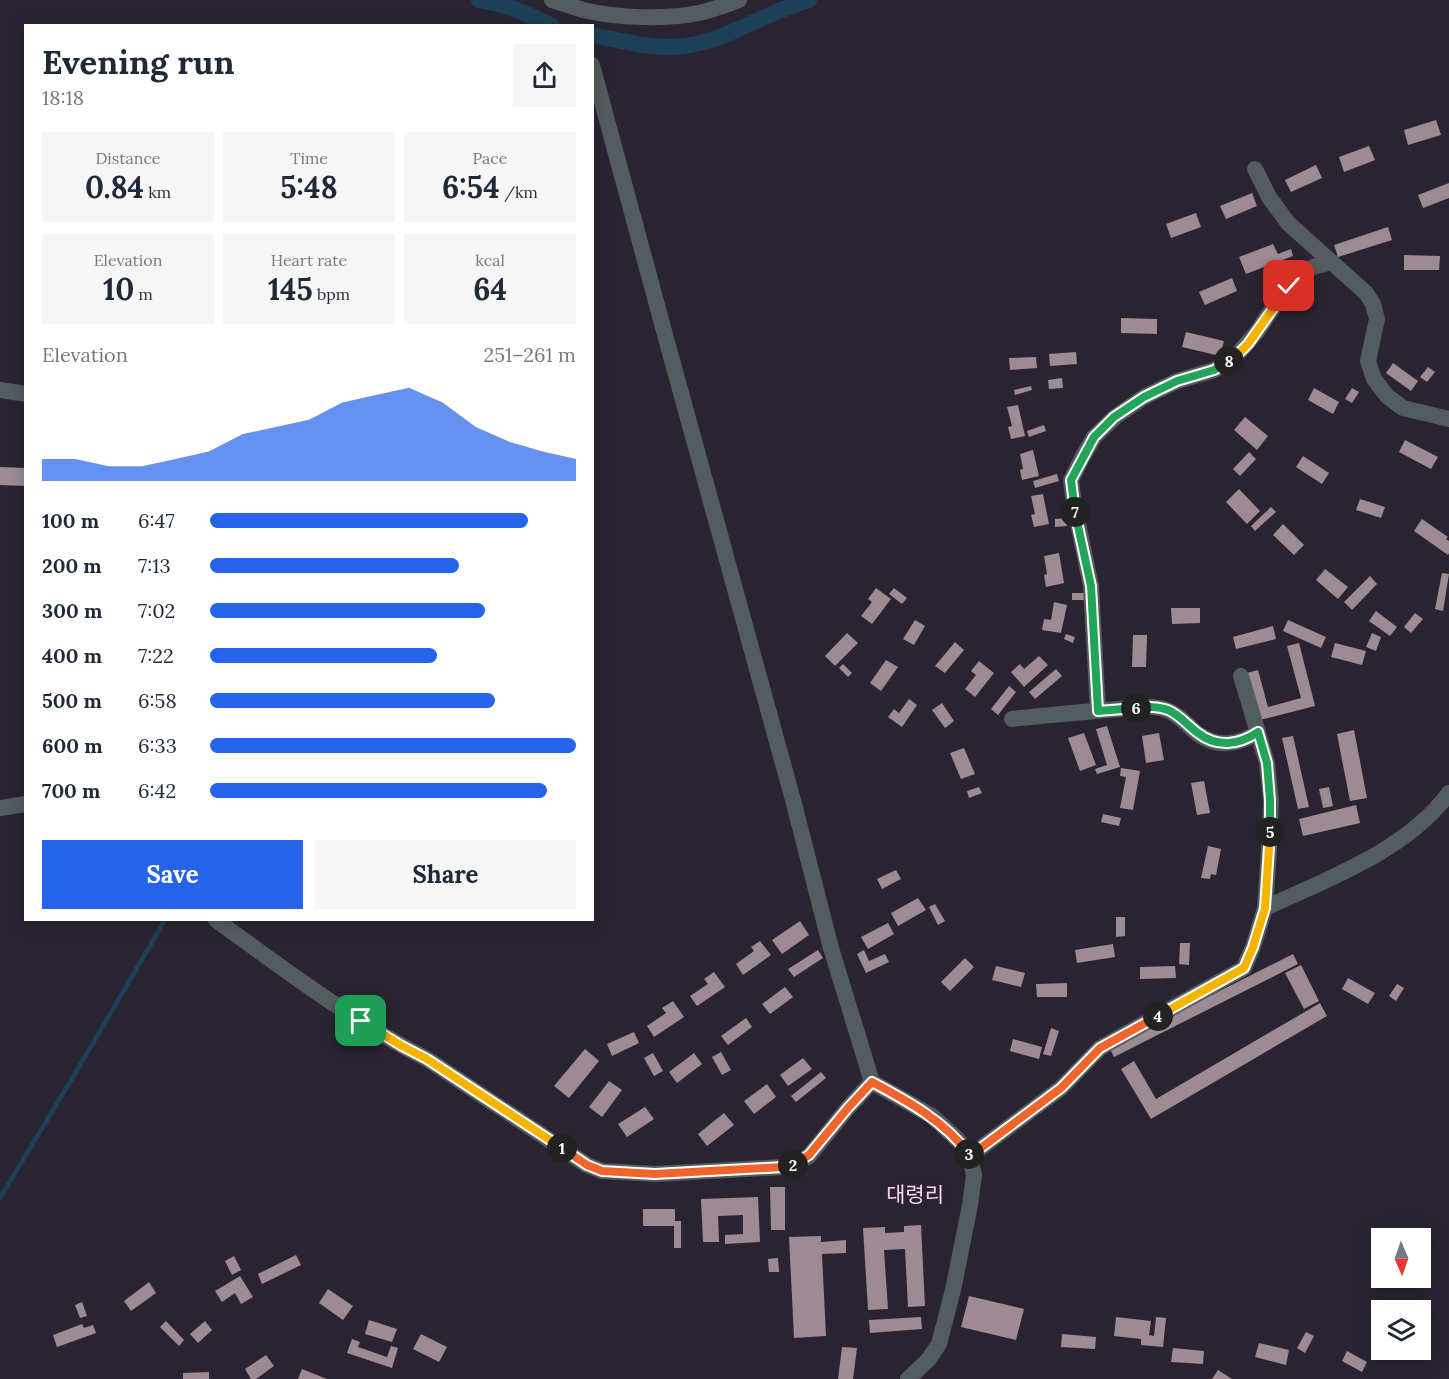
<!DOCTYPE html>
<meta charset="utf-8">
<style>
:root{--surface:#fff;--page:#f6f6f7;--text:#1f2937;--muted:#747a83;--accent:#2563eb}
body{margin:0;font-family:Lora,"Noto Sans KR",serif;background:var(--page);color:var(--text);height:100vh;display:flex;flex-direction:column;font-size:22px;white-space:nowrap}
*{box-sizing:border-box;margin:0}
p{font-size:20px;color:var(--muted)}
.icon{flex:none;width:33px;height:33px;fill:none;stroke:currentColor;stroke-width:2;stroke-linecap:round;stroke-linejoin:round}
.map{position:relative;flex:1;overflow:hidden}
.details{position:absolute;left:24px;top:24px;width:570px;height:897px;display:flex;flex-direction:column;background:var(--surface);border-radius:0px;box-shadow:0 3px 15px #0003}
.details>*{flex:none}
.needle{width:39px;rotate:178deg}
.controls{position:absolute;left:1371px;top:1228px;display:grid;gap:12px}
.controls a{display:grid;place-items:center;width:60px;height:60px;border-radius:0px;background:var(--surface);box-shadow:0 3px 15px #0003;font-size:30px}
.pin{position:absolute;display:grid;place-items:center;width:51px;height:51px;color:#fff;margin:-26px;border-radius:12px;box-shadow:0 3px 9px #0006}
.km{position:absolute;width:30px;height:30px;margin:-15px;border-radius:50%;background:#222;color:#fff;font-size:16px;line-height:30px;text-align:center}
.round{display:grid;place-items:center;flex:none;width:63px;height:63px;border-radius:0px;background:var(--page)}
.head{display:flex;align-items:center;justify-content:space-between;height:102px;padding:0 18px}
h1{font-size:33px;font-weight:700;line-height:45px}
.stats{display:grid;grid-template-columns:repeat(3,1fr);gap:9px;height:102px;padding:6px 18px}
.stats div{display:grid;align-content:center;border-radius:0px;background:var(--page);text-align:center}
.stats b{font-size:30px;font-weight:700}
.stats small{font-size:16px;font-weight:400}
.stats p{font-size:16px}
.chart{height:168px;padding:12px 18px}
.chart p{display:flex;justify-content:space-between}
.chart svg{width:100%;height:108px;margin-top:6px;fill:var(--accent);opacity:.7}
.button{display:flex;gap:12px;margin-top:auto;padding:12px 18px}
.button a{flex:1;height:69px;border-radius:0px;background:var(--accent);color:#fff;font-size:24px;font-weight:700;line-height:69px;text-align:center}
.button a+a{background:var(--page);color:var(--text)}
ul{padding:0 18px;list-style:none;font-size:20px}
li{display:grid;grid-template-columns:96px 72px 1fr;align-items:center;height:45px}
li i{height:15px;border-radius:8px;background:var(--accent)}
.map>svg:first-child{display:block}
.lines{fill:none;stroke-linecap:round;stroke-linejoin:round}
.stream{stroke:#1b4057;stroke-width:4.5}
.canal{stroke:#1b4057;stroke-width:16}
.building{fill:#9e8a93}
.minor{stroke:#535c5f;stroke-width:16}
.split-1-casing{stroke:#fff;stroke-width:12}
.split-2-casing{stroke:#fff;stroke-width:12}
.split-3-casing{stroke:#fff;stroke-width:12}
.split-4-casing{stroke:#fff;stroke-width:12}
.split-5-casing{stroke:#fff;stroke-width:12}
.split-6-casing{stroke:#fff;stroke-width:12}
.split-7-casing{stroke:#fff;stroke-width:12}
.split-8-casing{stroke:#fff;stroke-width:12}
.split-9-casing{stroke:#fff;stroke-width:12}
.split-1{stroke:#f5b400;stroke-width:8}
.split-2{stroke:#f0652b;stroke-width:8}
.split-3{stroke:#f0652b;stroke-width:8}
.split-4{stroke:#f0652b;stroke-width:8}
.split-5{stroke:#f5b400;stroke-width:8}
.split-6{stroke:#22a559;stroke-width:8}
.split-7{stroke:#22a559;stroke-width:8}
.split-8{stroke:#22a559;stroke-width:8}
.split-9{stroke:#f5b400;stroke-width:8}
.labels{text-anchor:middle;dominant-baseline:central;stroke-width:6;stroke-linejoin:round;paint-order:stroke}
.quarter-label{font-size:21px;fill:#f9d3f4;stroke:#2a2432}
</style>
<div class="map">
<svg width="1449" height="1379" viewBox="0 0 1449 1379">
<rect width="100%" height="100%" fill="#2a2432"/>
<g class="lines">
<!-- stream -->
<path class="stream" d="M0 1198 79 1067 165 920"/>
<!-- canal -->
<g class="canal">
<path d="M479 0C506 4 528 14 552 26"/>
<path d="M592 35C618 40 643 47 670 47 708 47 741 27 774 13 786 8 797 4 809 0"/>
</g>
</g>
<!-- building -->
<g class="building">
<path d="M1436 120 1441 135 1408 145 1404 130Z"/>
<path d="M1369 146 1375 160 1344 172 1339 157Z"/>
<path d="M1316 165 1322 178 1291 192 1285 180Z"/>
<path d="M1449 183V198L1423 208 1418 195Z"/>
<path d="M1252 193 1257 206 1226 219 1220 206Z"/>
<path d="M1196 213 1201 227 1171 238 1166 224Z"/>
<path d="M1388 227 1392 240 1338 257 1334 245Z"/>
<path d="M1273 244 1278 254 1291 249 1293 256 1246 274 1239 257Z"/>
<path d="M1404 255 1440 256 1439 270H1404Z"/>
<path d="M1232 278 1237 291 1205 305 1199 292Z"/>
<path d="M1121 318 1157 319V334L1121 333Z"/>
<path d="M1186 332 1224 341 1220 356 1182 347Z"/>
<path d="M1076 352 1077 364 1050 366 1049 354Z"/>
<path d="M1036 357 1037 368 1010 370 1009 358Z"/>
<path d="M1393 363 1418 381 1411 391 1386 373Z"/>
<path d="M1428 367 1435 372 1427 382 1420 377Z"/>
<path d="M1062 378 1063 388 1049 389 1048 380Z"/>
<path d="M1031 386 1032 390 1015 395 1014 390Z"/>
<path d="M1314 388 1339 402 1333 414 1308 400Z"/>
<path d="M1352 388 1359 392 1352 403 1345 399Z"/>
<path d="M1018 405 1025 436 1011 439 1008 427 1012 426 1007 407Z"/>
<path d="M1245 417 1268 436 1257 450 1234 430Z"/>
<path d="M1044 425 1046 431 1029 437 1027 431Z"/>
<path d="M1405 440 1438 457 1431 469 1399 452Z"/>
<path d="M1033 450 1039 476 1022 480 1020 470 1023 469 1020 454Z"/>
<path d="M1249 452 1256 459 1240 476 1233 469Z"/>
<path d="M1303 456 1329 473 1322 484 1296 467Z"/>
<path d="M0 467 26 468V486L0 485Z"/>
<path d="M1057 474 1059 481 1035 488 1033 481Z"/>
<path d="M1239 489 1260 511 1247 524 1226 502Z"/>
<path d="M1043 494 1049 524 1034 527 1031 515 1035 514 1031 496Z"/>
<path d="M1360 499 1385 507 1381 518 1356 510Z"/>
<path d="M1271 507 1276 512 1255 531 1251 526Z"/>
<path d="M1066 518 1067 526 1055 527V519Z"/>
<path d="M1422 519 1448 537 1446 539 1449 541V553L1448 555 1414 531Z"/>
<path d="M1283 524 1304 545 1294 555 1273 535Z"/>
<path d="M1059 553 1064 583 1046 587 1044 575 1047 574 1044 556Z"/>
<path d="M1325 569 1348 587 1338 599 1316 580Z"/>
<path d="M1442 573 1449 574 1443 611 1435 609Z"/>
<path d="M1370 576 1377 584 1352 610 1344 602Z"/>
<path d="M876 588 891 599 872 624 861 616 872 602 868 599Z"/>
<path d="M894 588 907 598 902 604 889 594Z"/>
<rect x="1072" y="593" width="13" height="7"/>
<path d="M1054 602 1067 605 1061 633 1042 630 1044 619 1051 620Z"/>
<path d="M1171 608H1200V623L1172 624Z"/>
<path d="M1376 611 1397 627 1390 636 1369 621Z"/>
<path d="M1415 613 1423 619 1411 633 1404 627Z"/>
<path d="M915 620 925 626 914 645 903 639Z"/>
<path d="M1288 620 1326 637 1321 648 1283 631Z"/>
<path d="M1273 626 1276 639 1236 649 1233 637Z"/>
<path d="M847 633 858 643 835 666 825 656Z"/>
<path d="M1372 633 1381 637 1376 651 1366 647Z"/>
<path d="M1066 634 1075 637 1073 643 1064 639Z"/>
<path d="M1133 635H1147L1146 667H1132Z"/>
<path d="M955 642 964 650 945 673 935 666Z"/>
<path d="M1299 643 1315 706 1260 720 1247 673 1258 670 1268 707 1301 698 1287 646Z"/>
<path d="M1335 643 1366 651 1362 665 1331 657Z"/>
<path d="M1039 656 1048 665 1024 687 1011 672 1020 664 1024 669Z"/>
<path d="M886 660 898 667 881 691 870 683Z"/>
<path d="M979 661 994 673 975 697 965 689 976 675 971 671Z"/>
<path d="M843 664 852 673 848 677 839 668Z"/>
<path d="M1056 669 1062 676 1035 699 1029 692Z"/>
<path d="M1009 686 1016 692 998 715 991 709Z"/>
<path d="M909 699 917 705 902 727 888 717 894 709 899 713Z"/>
<path d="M942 703 954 721 945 728 932 710Z"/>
<path d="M1107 726 1120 767 1097 774 1095 769 1107 765 1096 729Z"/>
<path d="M1354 730 1367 798 1350 801 1337 734Z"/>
<path d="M1084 733 1096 765 1080 771 1068 738Z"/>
<path d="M1159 733 1164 760 1146 763 1142 736Z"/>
<path d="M1293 736 1309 807 1298 809 1282 738Z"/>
<path d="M964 748 975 774 961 779 950 753Z"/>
<path d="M1121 768 1140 771 1133 810 1120 808 1126 777 1120 776Z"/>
<path d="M1204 781 1210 813 1197 815 1191 783Z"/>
<path d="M979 787 982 793 969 798 967 791Z"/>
<path d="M1329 787 1333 806 1323 808 1319 789Z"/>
<path d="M1356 805 1360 823 1303 836 1299 819Z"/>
<path d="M1103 814 1121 818 1119 826 1101 822Z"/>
<path d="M1208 846 1221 849 1216 875 1211 874 1210 879 1201 878Z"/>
<path d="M896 870 901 879 882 889 877 879Z"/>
<path d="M918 898 926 910 898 926 891 913Z"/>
<path d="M935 904 945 921 938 925 929 907Z"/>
<path d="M1116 917H1125V936L1116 937Z"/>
<path d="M800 921 809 935 782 954 772 940Z"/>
<path d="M888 923 894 934 868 949 861 937Z"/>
<path d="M760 941 771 955 743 975 736 964 754 951 751 947Z"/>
<path d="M1180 943H1190L1189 965 1179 964Z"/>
<path d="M1113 944 1115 957 1077 963 1075 950Z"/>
<path d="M818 950 823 958 794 977 788 969Z"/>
<path d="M864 950 869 961 885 954 889 962 866 973 857 954Z"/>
<path d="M1293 954 1298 964 1114 1057 1109 1047Z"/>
<path d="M965 958 974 967 950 991 941 982Z"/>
<path d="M1301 965 1319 1001 1304 1009 1285 973Z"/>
<path d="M996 966 1025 973 1021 987 992 980Z"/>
<path d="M1175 966 1176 978 1140 979V967Z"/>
<path d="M714 972 725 987 697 1006 690 996 708 984 704 979Z"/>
<path d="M1348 978 1375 993 1368 1004 1342 989Z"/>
<path d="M1067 983V997H1037L1036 984Z"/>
<path d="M1397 984 1404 988 1396 1001 1389 996Z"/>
<path d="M785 987 793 997 770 1014 762 1004Z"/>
<path d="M673 1001 684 1017 654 1037 647 1026 666 1013 662 1008Z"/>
<path d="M1320 1003 1327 1016 1151 1119 1121 1069 1134 1061 1156 1099Z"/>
<path d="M746 1018 752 1027 728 1045 721 1036Z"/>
<path d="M1051 1028 1059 1031 1051 1056 1043 1054Z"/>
<path d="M634 1032 639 1043 612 1056 607 1044Z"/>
<path d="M1013 1039 1042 1047 1039 1059 1010 1051Z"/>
<path d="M585 1049 599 1061 569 1098 554 1086Z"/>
<path d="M721 1052 731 1070 722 1075 712 1057Z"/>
<path d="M653 1053 663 1071 654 1076 644 1058Z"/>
<path d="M694 1053 702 1064 677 1083 669 1072Z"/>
<path d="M803 1058 812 1069 788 1086 780 1075Z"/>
<path d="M821 1072 826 1078 796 1102 791 1096Z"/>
<path d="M609 1081 622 1090 602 1117 589 1107Z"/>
<path d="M767 1084 776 1097 754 1114 744 1101Z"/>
<path d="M645 1107 654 1119 627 1137 618 1124Z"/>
<path d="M724 1113 734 1125 707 1146 698 1134Z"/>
<path d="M770 1187H785V1230H771Z"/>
<path d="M758 1197 760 1242 725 1244V1235L743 1234V1215L718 1216 719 1242H703L701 1199Z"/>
<path d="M643 1209H675V1221H681V1248H674V1226H643Z"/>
<path d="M921 1225 925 1306 908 1307 905 1249 884 1250 888 1309 868 1310 863 1228 885 1227V1233L904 1232V1226Z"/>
<path d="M821 1236V1242L846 1240V1253L822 1254 826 1336 794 1338 789 1237Z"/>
<path d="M296 1255 301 1265 262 1284 258 1274Z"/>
<path d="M234 1256 241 1270 232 1275 225 1261Z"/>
<path d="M778 1258 779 1272H769L768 1259Z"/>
<path d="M240 1276 253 1297 241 1304 235 1293 222 1302 215 1291Z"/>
<path d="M149 1282 156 1293 131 1311 124 1301Z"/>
<path d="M328 1289 353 1306 343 1320 319 1303Z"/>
<path d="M969 1296 1024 1309 1016 1340 961 1327Z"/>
<path d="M82 1302 87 1316 80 1318 75 1305Z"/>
<path d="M921 1317 922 1329 870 1333 869 1320Z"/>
<path d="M1116 1317 1151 1321 1149 1335 1154 1336 1156 1317 1166 1318 1163 1347 1141 1345V1339L1114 1336Z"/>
<path d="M369 1320 397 1329 392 1342 365 1334Z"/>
<path d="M166 1321 184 1340 179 1346 160 1327Z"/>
<path d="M205 1321 212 1330 198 1343 190 1334Z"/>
<path d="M82 1324 84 1328 93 1325 96 1333 57 1347 53 1335Z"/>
<path d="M1306 1332 1314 1336 1305 1353 1297 1348Z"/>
<path d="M421 1334 447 1347 439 1362 413 1349Z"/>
<path d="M1062 1334 1096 1337 1095 1349 1061 1347Z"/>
<path d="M352 1339 360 1342 358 1347 387 1357 391 1346 398 1348 392 1368 347 1353Z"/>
<path d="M1259 1343 1289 1350 1286 1365 1255 1357Z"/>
<path d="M842 1347 857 1348 853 1379H838Z"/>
<path d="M1173 1348 1204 1351 1203 1364 1171 1362Z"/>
<path d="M1347 1351 1367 1362 1362 1372 1342 1361Z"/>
<path d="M266 1355 274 1366 256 1379H251L245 1369Z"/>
<path d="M302 1369 327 1379H298Z"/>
<path d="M1218 1370 1232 1379H1212Z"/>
<path d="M209 1372V1379H183V1373Z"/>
</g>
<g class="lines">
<!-- minor -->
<g class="minor">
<path d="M552 0C562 3 573 7 583 10 618 18 664 20 699 13 712 10 726 5 739 0"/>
<path d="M592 65 667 342 793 800 831 948 872 1082 932 1116 958 1140 970 1156 974 1175 970 1205 953 1290 939 1344 928 1360 908 1379"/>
<path d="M1255 169 1269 197 1288 223 1366 293 1373 304 1377 319 1368 361 1374 379 1387 396 1403 408 1449 419"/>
<path d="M0 390 26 394"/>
<path d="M1098 711 1091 586 1074 504 1071 480 1082 458 1094 437 1115 417 1144 397 1177 381 1214 370 1233 359 1257 332 1268 315 1289 286 1302 274 1313 267 1332 262"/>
<path d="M1012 719C1048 715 1083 712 1119 709 1132 708 1147 705 1160 708 1176 711 1186 724 1198 734 1217 748 1239 745 1258 732"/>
<path d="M0 808 26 804"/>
<path d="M1265 908C1328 879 1407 850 1449 793"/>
<path d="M216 920C284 969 352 1021 427 1059L587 1165 602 1171 655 1174 783 1167 796 1164 809 1156 847 1109 872 1082"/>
<path d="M970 1156 1061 1088 1100 1048 1244 968 1253 947 1265 908 1269 850 1271 800 1267 763 1241 676"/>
</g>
</g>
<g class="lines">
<defs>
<path id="split-1" d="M361 1021 402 1046 427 1059 562 1148"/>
<path id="split-2" d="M562 1148 587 1165 602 1171 655 1174 783 1167 793 1165"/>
<path id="split-3" d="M793 1165 809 1155 847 1109 872 1082C909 1102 943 1120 969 1154"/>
<path id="split-4" d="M969 1154 970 1156 1061 1088 1100 1048 1158 1016"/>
<path id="split-5" d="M1158 1016 1244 968 1253 947 1265 908 1270 832"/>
<path id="split-6" d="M1136 708C1147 707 1158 706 1168 710 1180 715 1188 726 1198 733 1217 748 1239 745 1258 732L1267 763 1270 800V832"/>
<path id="split-7" d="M1075 512 1091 586 1098 711 1136 708"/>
<path id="split-8" d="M1075 512 1071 480 1094 437 1114 417 1144 397 1177 381 1214 370 1229 361"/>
<path id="split-9" d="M1229 361 1233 359 1248 344 1289 286"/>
</defs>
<!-- split-1 casing -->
<use href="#split-1" class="split-1-casing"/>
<!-- split-2 casing -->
<use href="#split-2" class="split-2-casing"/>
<!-- split-3 casing -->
<use href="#split-3" class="split-3-casing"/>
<!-- split-4 casing -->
<use href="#split-4" class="split-4-casing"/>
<!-- split-5 casing -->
<use href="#split-5" class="split-5-casing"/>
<!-- split-6 casing -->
<use href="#split-6" class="split-6-casing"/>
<!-- split-7 casing -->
<use href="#split-7" class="split-7-casing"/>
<!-- split-8 casing -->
<use href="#split-8" class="split-8-casing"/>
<!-- split-9 casing -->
<use href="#split-9" class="split-9-casing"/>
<!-- split-1 -->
<use href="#split-1" class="split-1"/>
<!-- split-2 -->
<use href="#split-2" class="split-2"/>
<!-- split-3 -->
<use href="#split-3" class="split-3"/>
<!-- split-4 -->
<use href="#split-4" class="split-4"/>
<!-- split-5 -->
<use href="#split-5" class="split-5"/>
<!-- split-6 -->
<use href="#split-6" class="split-6"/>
<!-- split-7 -->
<use href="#split-7" class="split-7"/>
<!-- split-8 -->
<use href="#split-8" class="split-8"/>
<!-- split-9 -->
<use href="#split-9" class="split-9"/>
</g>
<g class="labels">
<!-- quarter labels -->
<g class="quarter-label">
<text x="915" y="1194">대령리</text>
</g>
</g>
</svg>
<div class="controls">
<a><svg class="needle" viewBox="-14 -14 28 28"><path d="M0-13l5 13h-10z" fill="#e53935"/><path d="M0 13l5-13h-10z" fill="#747a83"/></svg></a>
<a><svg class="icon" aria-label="layers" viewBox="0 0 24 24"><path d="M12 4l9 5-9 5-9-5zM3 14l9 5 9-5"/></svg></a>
</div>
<div class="pin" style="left:361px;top:1021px;background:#1e9e55"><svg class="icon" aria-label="arrive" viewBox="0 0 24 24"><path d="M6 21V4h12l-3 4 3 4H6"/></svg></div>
<div class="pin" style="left:1289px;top:286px;background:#d93025"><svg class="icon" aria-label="check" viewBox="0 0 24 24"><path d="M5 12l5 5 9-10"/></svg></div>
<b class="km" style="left:562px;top:1148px">1</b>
<b class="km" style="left:793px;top:1165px">2</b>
<b class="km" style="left:969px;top:1154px">3</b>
<b class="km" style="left:1158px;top:1016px">4</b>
<b class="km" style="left:1270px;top:832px">5</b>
<b class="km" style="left:1136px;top:708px">6</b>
<b class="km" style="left:1075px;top:512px">7</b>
<b class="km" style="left:1229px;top:361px">8</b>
<section class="details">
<div class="head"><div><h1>Evening run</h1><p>18:18</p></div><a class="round"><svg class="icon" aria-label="share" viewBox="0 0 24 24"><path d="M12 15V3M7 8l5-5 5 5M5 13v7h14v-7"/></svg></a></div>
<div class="stats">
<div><p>Distance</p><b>0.84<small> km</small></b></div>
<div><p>Time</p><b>5:48</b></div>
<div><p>Pace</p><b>6:54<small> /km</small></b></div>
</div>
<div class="stats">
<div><p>Elevation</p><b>10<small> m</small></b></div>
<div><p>Heart rate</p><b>145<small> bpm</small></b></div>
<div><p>kcal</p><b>64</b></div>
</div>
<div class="chart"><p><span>Elevation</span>251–261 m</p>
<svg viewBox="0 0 160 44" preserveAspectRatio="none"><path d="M0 44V35L10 35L20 38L30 38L40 35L50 32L60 25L70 22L80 19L90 12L100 9L110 6L120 12L130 22L140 28L150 32L160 35V44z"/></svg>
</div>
<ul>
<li><b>100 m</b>6:47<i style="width:87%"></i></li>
<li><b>200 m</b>7:13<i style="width:68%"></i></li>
<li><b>300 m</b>7:02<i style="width:75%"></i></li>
<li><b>400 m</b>7:22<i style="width:62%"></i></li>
<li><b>500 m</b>6:58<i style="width:78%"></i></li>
<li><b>600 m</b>6:33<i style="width:100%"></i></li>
<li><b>700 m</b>6:42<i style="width:92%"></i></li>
</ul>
<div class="button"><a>Save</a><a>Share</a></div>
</section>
</div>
